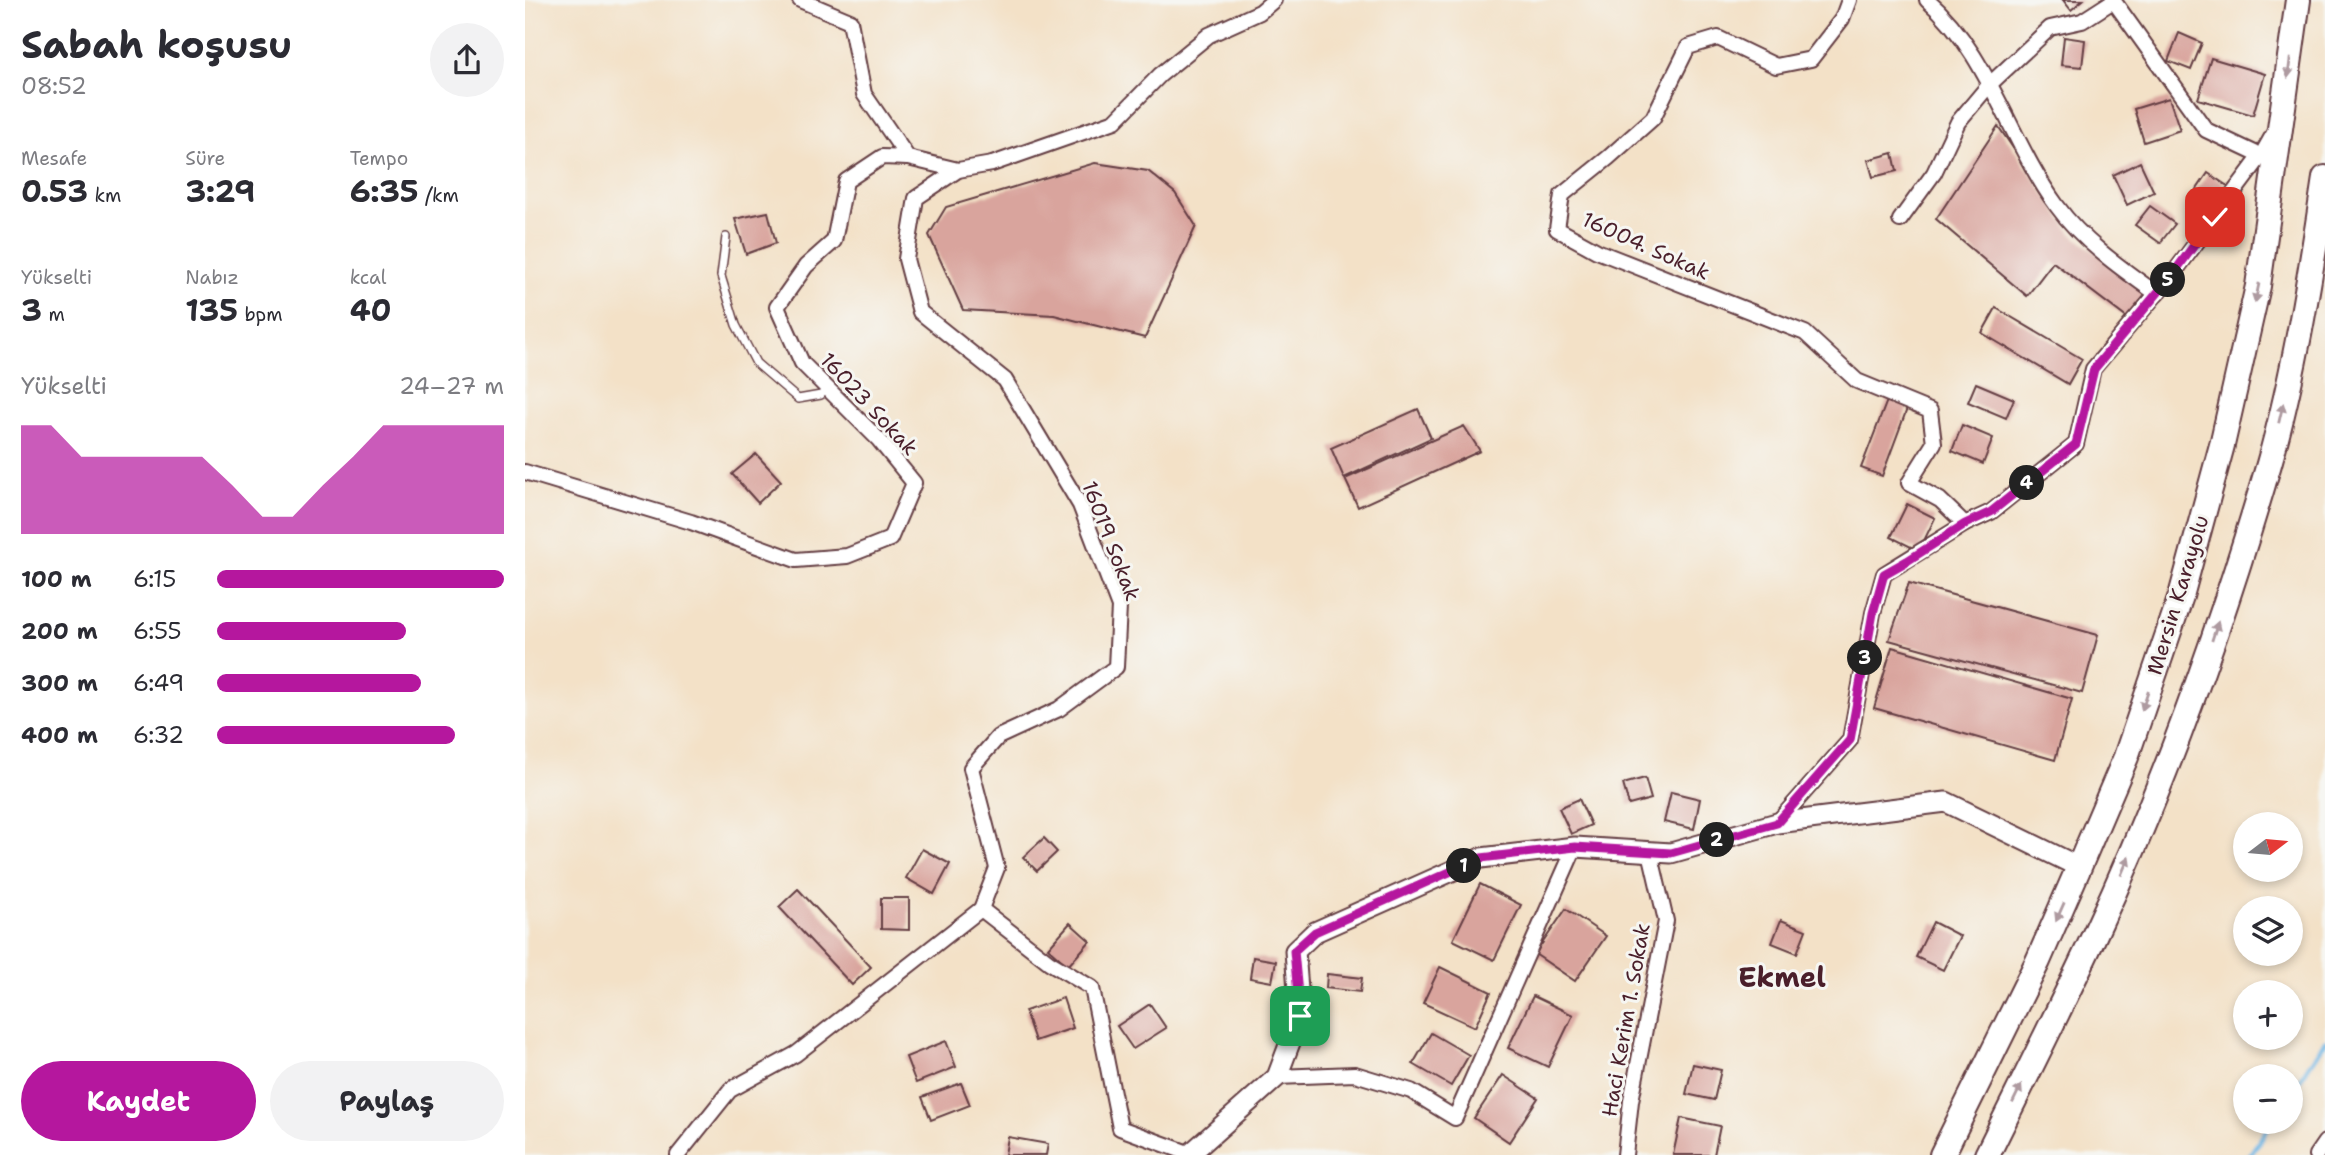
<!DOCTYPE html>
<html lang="tr">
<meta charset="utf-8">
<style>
:root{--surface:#fff;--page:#f2f2f3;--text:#2b2b33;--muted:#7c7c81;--accent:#b5179e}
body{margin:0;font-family:"Shantell Sans",sans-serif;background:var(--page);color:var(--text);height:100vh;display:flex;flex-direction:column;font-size:26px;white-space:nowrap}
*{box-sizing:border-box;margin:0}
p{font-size:23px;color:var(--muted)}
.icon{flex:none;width:38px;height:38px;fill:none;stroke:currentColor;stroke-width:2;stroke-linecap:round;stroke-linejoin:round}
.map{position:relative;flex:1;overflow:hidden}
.details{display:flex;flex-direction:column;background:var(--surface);width:525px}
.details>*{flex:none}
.needle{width:46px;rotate:74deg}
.tools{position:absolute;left:1708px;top:812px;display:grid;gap:14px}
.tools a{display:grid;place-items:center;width:70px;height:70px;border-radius:50%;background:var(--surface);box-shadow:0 4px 10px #0003;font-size:35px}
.pin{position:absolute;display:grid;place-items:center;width:60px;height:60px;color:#fff;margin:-30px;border-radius:14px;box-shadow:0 4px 10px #0006}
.km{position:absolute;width:35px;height:35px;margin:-18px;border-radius:50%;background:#222;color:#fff;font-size:19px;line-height:35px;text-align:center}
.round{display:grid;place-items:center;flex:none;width:74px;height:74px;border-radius:37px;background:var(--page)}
.overview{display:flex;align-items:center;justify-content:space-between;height:119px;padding:0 21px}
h1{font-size:38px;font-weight:700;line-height:52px}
.metrics{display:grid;grid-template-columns:repeat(3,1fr);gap:10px;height:119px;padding:7px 21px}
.metrics div{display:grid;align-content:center}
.metrics b{font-size:30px;font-weight:700}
.metrics small{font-size:19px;font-weight:400}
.metrics p{font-size:19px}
.chart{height:196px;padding:14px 21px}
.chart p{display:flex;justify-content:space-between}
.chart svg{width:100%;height:126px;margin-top:7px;fill:var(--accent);opacity:.7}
.primary-button{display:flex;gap:14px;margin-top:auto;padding:14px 21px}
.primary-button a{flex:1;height:80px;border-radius:42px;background:var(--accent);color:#fff;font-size:28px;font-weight:700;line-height:80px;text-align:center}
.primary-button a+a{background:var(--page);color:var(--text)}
ul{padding:0 21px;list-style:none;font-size:23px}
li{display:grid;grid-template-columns:112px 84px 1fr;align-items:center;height:52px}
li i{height:18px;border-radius:9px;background:var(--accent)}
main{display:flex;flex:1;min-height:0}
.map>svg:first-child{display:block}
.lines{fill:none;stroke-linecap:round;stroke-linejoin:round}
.stream{stroke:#6db6e5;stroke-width:5}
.building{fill:#d9a49d}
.lane-casing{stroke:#633c42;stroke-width:10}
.street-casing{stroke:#633c42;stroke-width:18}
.secondary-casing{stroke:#633c42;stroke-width:23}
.highway-casing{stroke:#633c42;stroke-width:28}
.lane{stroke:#fff;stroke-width:7}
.street{stroke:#fff;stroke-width:14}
.secondary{stroke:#fff;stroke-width:19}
.highway{stroke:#fff;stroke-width:24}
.oneway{fill:#ae9aa0}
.route-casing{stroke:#fff;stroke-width:14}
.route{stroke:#b5179e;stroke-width:9}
.labels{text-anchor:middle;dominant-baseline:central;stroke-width:6;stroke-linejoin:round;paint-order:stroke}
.street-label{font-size:21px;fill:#4a1f2b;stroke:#f6f6f2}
.district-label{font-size:28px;font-weight:bold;fill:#4a1f2b;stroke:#f6f6f2}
</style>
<main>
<section class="details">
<div class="overview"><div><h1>Sabah koşusu</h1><p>08:52</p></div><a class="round"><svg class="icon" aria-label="share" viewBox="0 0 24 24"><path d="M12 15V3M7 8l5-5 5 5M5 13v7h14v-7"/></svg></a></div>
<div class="metrics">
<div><p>Mesafe</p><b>0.53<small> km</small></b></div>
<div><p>Süre</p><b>3:29</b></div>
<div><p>Tempo</p><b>6:35<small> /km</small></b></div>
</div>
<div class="metrics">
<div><p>Yükselti</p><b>3<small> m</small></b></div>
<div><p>Nabız</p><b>135<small> bpm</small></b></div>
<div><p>kcal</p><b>40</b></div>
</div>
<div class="chart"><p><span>Yükselti</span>24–27 m</p>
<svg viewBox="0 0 160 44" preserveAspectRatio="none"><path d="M0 44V6L10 6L20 17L30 17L40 17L50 17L60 17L70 27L80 38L90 38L100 27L110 17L120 6L130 6L140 6L150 6L160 6V44z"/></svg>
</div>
<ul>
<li><b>100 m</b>6:15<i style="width:100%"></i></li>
<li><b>200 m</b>6:55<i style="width:66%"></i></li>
<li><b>300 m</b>6:49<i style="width:71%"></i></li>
<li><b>400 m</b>6:32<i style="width:83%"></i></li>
</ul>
<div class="primary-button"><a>Kaydet</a><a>Paylaş</a></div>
</section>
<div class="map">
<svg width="1800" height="1155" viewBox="0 0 1800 1155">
<rect width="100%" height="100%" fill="#f6f6f2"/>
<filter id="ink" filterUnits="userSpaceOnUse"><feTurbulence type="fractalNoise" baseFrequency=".0143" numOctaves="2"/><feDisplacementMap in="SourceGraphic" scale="14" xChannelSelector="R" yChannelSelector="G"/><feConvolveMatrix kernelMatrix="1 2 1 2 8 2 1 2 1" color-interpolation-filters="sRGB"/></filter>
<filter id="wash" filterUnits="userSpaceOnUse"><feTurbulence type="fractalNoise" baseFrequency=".00686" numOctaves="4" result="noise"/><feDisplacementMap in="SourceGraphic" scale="28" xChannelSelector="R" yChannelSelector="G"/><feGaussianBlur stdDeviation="1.57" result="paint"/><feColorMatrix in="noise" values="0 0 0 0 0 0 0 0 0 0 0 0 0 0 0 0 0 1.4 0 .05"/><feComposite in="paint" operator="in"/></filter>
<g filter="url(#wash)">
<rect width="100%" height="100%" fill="#f3e1c7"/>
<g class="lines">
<!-- stream -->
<g class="stream">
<path d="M1766 1093 1800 1041"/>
<path d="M1725 1155 1747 1122"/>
</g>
</g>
<g id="blocks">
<!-- building -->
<g class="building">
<path d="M1538 0H1558L1546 10Z"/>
<path d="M1654 33 1677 43 1666 70 1643 61Z"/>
<path d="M1539 37 1560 40 1557 67 1536 65Z"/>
<path d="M1686 58 1740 74 1728 115 1673 99Z"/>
<path d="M1644 98 1655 130 1619 142 1609 109Z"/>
<path d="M1473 126 1546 233 1621 294 1602 318 1528 262 1502 296 1411 219Z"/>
<path d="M1368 153 1372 171 1348 177 1343 160Z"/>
<path d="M1615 162 1629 192 1602 205 1588 175Z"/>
<path d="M570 163 623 171 650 193 671 226 620 338 529 315 438 310 404 235 421 207Z"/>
<path d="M1683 173 1710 191 1693 216 1666 198Z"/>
<path d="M1625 206 1650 224 1635 243 1610 225Z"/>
<path d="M243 212 251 243 221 254 210 219Z"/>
<path d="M1471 308 1557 359 1543 384 1457 333Z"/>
<path d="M1451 383 1489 399 1481 418 1443 402Z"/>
<path d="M1363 398 1383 406 1357 476 1336 468Z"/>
<path d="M893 409 906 438 819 478 806 448Z"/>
<path d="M1437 425 1468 438 1458 464 1427 451Z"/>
<path d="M939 426 955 451 833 507 820 479Z"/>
<path d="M231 454 256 481 233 503 207 474Z"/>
<path d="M1382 504 1410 518 1394 551 1366 537Z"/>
<path d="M1384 583 1573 635 1557 693 1364 640Z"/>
<path d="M1367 647 1547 699 1530 760 1349 708Z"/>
<path d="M1120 778 1126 799 1104 805 1098 784Z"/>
<path d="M1146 792 1175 799 1169 829 1139 822Z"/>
<path d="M1054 799 1066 825 1046 834 1034 808Z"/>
<path d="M519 838 532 852 512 871 498 857Z"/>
<path d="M397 849 425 864 409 894 381 878Z"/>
<path d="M955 884 996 905 969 960 928 940Z"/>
<path d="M273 889 346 967 327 985 254 907Z"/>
<path d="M356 898H384V930L356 929Z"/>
<path d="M1041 909 1081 936 1050 981 1010 954Z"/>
<path d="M1256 920 1281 930 1272 953 1247 943Z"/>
<path d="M1408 922 1435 936 1418 970 1391 957Z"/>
<path d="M545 923 565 941 543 966 523 948Z"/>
<path d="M728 957 751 961 747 982 725 978Z"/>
<path d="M915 967 966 992 950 1027 898 1003Z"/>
<path d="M802 974 837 978 835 992 801 988Z"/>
<path d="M1008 996 1048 1015 1023 1067 983 1048Z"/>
<path d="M538 998 548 1028 510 1041 500 1011Z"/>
<path d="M625 1004 641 1028 608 1049 592 1026Z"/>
<path d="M906 1033 944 1055 926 1086 888 1064Z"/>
<path d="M421 1041 431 1067 391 1083 381 1057Z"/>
<path d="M1168 1064 1196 1070 1189 1100 1161 1094Z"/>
<path d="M978 1075 1013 1098 984 1142 949 1118Z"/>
<path d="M436 1083 445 1105 406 1120 397 1097Z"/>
<path d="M1156 1118 1195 1126 1189 1155H1148Z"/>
<path d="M483 1137 523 1144 521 1155H480Z"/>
</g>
</g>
</g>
<g filter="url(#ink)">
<use href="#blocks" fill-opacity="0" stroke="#633c42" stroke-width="2"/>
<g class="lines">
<defs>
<path id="lane" d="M201 237 196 276 211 325 231 363 273 399 296 395 302 388"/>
<g id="street">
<path d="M275 0 325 21 339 94 383 158"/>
<path d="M1324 0 1317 19 1286 59 1251 66 1193 38 1163 47 1128 118 1083 158 1037 195 1032 229 1072 251 1280 333 1332 381 1405 411 1409 443 1384 483 1415 500 1440 524"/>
<path d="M1402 0C1463 52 1485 142 1532 206 1557 241 1597 269 1632 294"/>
<path d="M1588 0 1681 130 1736 156"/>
<path d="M1375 220 1409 173 1433 122 1464 85 1525 28 1557 21 1588 1"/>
<path d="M0 472 166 522 271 560 322 556 365 539 389 483 354 440 277 363 252 307 281 266 309 241 321 181 357 157 383 158 433 170"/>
<path d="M1252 823 1325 740 1348 613 1359 574 1440 524 1466 512 1551 444 1568 369 1645 278 1736 156 1749 133"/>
<path d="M456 909 524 962 567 988 595 1128 666 1154"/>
<path d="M752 1077 830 1074 886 1091 930 1118 1050 847"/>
<path d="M153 1155 205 1090 271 1054 456 909 472 868 446 768 473 737 534 709 591 667 594 607 555 505 480 380 395 312 381 259 391 198 433 170 467 164 590 121 635 75 684 35 735 12 749 0"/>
<path d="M1100 1155 1106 1101 1141 921 1125 852"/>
<path d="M1791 1155 1800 1142"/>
</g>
<path id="secondary" d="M664 1155 752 1077 775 1016 770 951 790 932 956 858 1050 847 1146 853 1252 823 1421 802 1554 867"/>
<g id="highway">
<path d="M1417 1155 1513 961 1554 867 1601 757 1656 596 1697 445 1733 286 1773 0"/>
<path d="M1462 1155C1498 1082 1535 1009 1569 936 1639 787 1698 621 1744 464 1770 373 1786 271 1800 178"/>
</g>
</defs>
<!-- lane casing -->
<use href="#lane" class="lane-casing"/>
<!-- street casing -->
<use href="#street" class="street-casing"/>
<!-- secondary casing -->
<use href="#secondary" class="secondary-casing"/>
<!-- highway casing -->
<use href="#highway" class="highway-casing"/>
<!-- lane -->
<use href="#lane" class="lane"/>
<!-- street -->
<use href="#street" class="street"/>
<!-- secondary -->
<use href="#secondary" class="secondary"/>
<!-- highway -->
<use href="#highway" class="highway"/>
</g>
<!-- one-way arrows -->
<defs><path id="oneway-solid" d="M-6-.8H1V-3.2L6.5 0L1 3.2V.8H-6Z" transform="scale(1.75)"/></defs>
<g class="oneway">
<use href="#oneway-solid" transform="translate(1764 68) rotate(97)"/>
<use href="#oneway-solid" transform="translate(1732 293) rotate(102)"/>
<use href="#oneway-solid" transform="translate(1756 413) rotate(-77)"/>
<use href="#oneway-solid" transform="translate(1690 631) rotate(-72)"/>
<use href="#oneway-solid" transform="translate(1620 701) rotate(109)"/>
<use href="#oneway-solid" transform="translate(1600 866) rotate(-67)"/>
<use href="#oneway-solid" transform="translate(1535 912) rotate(114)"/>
<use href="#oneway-solid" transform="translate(1492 1094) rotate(-64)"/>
</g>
</g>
<g class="lines" filter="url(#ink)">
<defs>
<path id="route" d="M775 1016 769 951 790 932 956 858 1050 847 1146 853 1252 823 1325 740 1348 613 1359 574 1382 561 1440 524 1466 512 1551 444 1569 369 1645 278 1690 217"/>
</defs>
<!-- route casing -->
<use href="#route" class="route-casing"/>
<!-- route -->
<use href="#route" class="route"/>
</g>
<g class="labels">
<!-- street labels -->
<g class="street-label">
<text transform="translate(1121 246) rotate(24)">16004. Sokak</text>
<text transform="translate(344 404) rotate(47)">16023 Sokak</text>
<text transform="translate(586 541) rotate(69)">16019 Sokak</text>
<text transform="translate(1653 595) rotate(-73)">Mersin Karayolu</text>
<text transform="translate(1101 1020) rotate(-80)">Haci Kerim 1. Sokak</text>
</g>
<!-- district labels -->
<g class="district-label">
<text x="1257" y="977">Ekmel</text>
</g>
</g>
</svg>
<div class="tools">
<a><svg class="needle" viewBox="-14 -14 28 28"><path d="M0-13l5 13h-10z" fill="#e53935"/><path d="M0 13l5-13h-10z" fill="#7c7c81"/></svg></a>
<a><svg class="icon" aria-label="layers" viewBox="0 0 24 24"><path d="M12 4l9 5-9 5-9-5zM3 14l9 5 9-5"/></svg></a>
<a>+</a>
<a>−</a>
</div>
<div class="pin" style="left:775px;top:1016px;background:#1e9e55"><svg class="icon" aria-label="arrive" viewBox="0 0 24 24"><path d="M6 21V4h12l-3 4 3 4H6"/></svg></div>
<div class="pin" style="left:1690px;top:217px;background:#d93025"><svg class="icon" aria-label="check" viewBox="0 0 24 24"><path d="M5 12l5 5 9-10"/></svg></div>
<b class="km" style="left:939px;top:866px">1</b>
<b class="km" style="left:1192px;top:840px">2</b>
<b class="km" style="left:1340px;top:658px">3</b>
<b class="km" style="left:1502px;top:483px">4</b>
<b class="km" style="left:1643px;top:280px">5</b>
</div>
</main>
